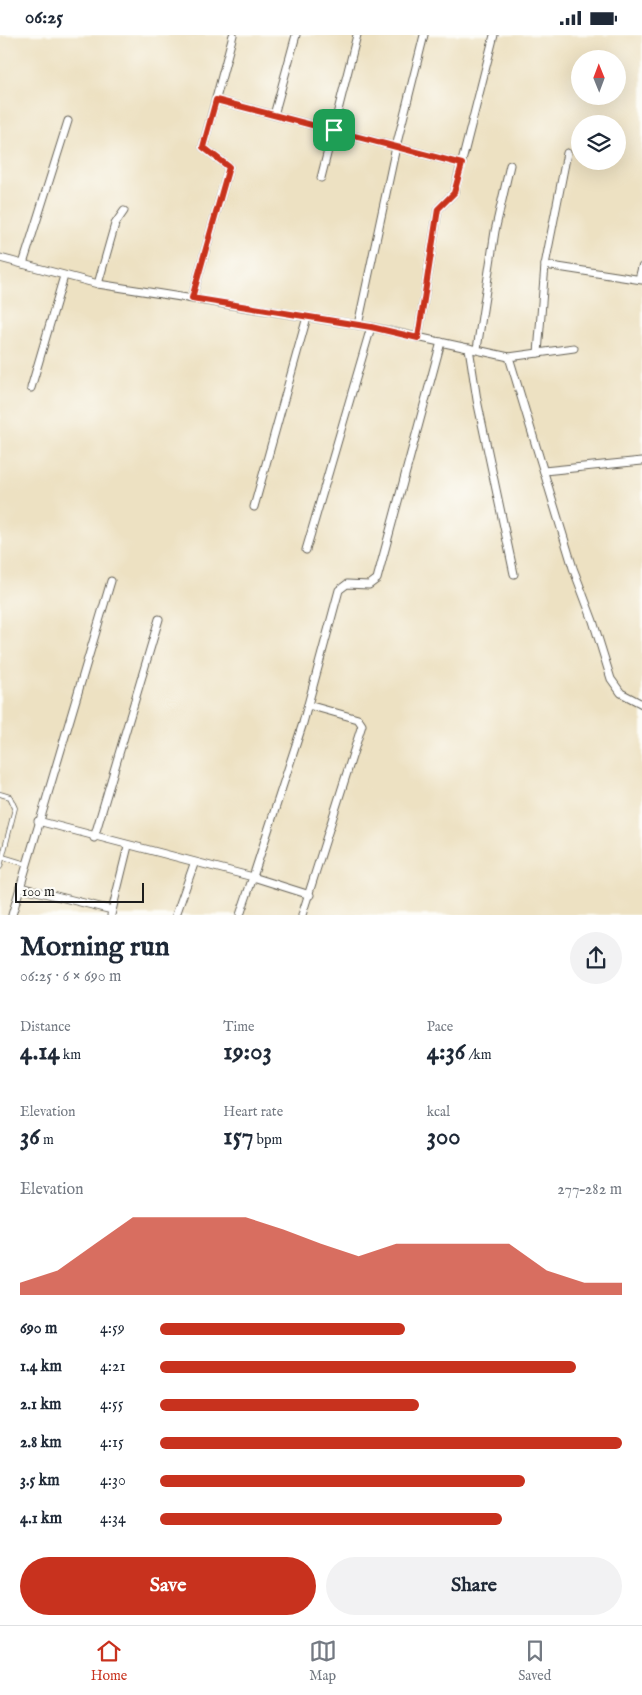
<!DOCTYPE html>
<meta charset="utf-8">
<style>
:root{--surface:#fff;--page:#f2f2f3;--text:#1f2937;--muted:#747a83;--line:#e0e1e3;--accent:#c8321e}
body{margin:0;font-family:"IM FELL English",serif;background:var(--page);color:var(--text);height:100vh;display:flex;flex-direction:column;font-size:19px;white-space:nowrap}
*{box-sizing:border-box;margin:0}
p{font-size:16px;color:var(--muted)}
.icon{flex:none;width:28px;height:28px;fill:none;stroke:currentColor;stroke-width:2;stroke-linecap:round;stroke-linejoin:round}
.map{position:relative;height:880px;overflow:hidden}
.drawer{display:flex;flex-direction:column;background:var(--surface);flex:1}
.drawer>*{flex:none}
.needle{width:32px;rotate:359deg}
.controls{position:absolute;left:571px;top:15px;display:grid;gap:10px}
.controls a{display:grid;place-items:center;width:55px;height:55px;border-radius:50%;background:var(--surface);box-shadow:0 5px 20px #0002;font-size:25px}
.scale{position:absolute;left:15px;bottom:12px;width:129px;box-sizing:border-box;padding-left:5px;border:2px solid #1c1c1c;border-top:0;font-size:14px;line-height:18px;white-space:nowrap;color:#1c1c1c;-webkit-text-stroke:4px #fdfcf7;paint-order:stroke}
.pin{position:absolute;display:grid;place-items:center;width:42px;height:42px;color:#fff;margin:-21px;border-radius:10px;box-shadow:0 2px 8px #0006}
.round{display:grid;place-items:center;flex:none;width:52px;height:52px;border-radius:26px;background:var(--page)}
.head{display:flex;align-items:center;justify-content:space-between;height:85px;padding:0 20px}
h1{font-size:28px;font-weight:700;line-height:38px}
.stats{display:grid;grid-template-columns:repeat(3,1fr);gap:8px;height:85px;padding:5px 20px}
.stats div{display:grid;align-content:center}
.stats b{font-size:25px;font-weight:700}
.stats small{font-size:14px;font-weight:400}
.stats p{font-size:14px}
.chart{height:140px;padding:10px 20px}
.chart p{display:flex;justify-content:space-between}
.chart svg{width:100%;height:90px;margin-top:5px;fill:var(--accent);opacity:.7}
.cta{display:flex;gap:10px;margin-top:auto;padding:10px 20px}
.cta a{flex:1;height:58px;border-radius:30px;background:var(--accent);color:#fff;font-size:20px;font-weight:700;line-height:58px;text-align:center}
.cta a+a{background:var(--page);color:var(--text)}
ul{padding:0 20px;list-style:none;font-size:16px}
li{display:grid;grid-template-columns:80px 60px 1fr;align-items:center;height:38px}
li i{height:12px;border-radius:6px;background:var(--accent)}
.status{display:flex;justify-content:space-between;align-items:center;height:35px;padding:0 25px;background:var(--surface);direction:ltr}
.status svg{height:14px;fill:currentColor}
.dock{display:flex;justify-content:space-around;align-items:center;height:70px;border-top:1px solid var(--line);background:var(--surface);font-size:14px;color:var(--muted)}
.dock a{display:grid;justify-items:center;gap:2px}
.dock .on{color:var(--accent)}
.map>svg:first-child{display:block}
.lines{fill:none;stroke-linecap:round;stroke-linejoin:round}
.lane-casing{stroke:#656156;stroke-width:5.5}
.street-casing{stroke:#656156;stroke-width:9}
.lane{stroke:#fff;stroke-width:4}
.street{stroke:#fff;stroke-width:7}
.route-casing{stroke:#fff;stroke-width:10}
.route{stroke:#c8321e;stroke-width:6}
</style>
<div class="status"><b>06:25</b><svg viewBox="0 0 49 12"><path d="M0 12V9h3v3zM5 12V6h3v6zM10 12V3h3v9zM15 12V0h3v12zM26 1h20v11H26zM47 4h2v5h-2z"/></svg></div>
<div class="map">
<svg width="642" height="880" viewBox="0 0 642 880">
<rect width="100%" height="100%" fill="#fdfcf7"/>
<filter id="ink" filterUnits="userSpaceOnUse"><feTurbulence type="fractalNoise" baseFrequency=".02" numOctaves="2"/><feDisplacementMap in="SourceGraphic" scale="10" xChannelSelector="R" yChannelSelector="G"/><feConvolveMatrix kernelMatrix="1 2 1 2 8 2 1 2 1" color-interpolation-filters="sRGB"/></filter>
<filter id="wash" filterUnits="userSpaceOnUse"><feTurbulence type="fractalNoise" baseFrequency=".0096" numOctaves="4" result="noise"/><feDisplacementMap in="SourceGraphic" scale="20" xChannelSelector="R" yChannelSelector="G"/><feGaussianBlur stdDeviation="1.12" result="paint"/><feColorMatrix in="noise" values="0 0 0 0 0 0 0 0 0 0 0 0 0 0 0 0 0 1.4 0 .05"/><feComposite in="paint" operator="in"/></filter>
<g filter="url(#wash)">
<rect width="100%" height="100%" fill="#ede1c2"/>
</g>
<g filter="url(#ink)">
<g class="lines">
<defs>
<g id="lane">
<path d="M0 759 10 762 15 773 0 832"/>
<path d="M3 822 26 829"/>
</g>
<g id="street">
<path d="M216 65 462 129"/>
<path d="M274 80 296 0"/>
<path d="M321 143 357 0"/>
<path d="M0 223 98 249 371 292 509 322 573 533 593 586 611 644 621 658 642 669"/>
<path d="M23 229 68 86"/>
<path d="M545 230 567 118"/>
<path d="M639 244 642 232"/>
<path d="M98 249 115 189 124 176"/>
<path d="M192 263 229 132 203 112 233 0"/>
<path d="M358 290 396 112 424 0"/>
<path d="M418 303 438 174 454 158 494 0"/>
<path d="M469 313 477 365 514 539"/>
<path d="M477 314 495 196 510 130"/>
<path d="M538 318 574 313"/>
<path d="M509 322 538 318 545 230 642 245"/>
<path d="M31 353 64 241"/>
<path d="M544 436 642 426"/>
<path d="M254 472 307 282"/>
<path d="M306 515 371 292"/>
<path d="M38 786 253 842 240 880"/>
<path d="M94 803 159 584"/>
<path d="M20 852 112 875"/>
<path d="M310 860 253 842 303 688 339 555 347 549 369 550 377 544 441 307"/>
<path d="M12 880 111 546"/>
<path d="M111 880 128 811"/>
<path d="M176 880 194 829"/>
<path d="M302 880 362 690 358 684 308 670"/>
</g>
</defs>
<!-- lane casing -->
<use href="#lane" class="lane-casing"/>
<!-- street casing -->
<use href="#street" class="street-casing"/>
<!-- lane -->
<use href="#lane" class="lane"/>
<!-- street -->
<use href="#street" class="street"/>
</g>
</g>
<g class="lines" filter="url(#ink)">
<defs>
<path id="route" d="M216 65 462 129 454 158 438 174 418 303 371 292 192 263 229 132 203 112Z"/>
</defs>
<!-- route casing -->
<use href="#route" class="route-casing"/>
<!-- route -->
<use href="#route" class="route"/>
</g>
</svg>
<div class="controls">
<a><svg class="needle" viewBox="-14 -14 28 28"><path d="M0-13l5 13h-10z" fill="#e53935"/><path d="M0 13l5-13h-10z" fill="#747a83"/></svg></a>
<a><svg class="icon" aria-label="layers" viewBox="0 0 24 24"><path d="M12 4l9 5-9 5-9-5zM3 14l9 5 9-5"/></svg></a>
</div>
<div class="scale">100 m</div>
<div class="pin" style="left:334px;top:95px;background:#1e9e55"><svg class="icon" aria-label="arrive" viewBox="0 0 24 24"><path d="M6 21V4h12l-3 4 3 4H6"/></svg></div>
</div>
<section class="drawer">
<div class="head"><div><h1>Morning run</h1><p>06:25 · 6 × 690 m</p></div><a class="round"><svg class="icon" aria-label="share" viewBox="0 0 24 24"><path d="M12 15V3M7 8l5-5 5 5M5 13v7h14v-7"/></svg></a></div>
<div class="stats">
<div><p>Distance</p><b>4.14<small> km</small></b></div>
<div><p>Time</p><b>19:03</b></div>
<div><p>Pace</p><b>4:36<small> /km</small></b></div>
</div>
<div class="stats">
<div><p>Elevation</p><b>36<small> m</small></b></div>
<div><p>Heart rate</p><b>157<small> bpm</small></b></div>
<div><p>kcal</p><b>300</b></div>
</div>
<div class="chart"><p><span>Elevation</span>277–282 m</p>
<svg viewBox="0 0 160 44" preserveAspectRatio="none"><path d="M0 44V38L10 32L20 19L30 6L40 6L50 6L60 6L70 12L80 19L90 25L100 19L110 19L120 19L130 19L140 32L150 38L160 38V44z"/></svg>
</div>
<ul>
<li><b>690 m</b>4:59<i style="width:53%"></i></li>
<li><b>1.4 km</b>4:21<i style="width:90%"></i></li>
<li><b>2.1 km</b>4:55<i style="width:56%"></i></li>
<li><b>2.8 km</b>4:15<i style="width:100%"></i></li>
<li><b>3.5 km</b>4:30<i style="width:79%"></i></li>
<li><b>4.1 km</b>4:34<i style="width:74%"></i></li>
</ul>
<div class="cta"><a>Save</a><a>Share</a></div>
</section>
<nav class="dock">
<a class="on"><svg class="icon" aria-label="home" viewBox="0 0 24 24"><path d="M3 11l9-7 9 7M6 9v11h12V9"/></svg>Home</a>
<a><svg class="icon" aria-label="map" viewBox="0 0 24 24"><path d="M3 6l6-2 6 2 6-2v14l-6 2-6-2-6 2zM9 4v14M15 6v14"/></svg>Map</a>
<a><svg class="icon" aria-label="saved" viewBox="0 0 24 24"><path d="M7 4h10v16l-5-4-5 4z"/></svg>Saved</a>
</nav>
